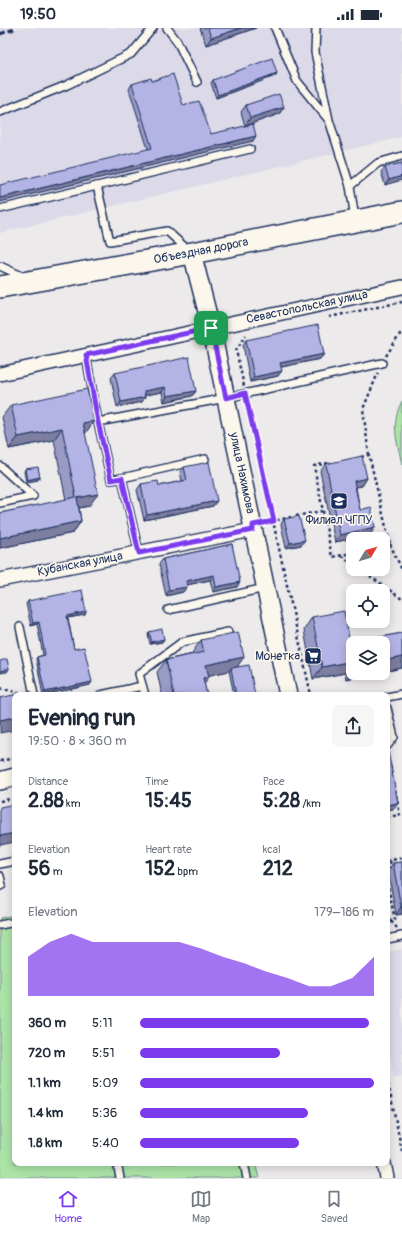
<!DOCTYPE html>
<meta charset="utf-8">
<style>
:root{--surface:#fff;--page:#f6f6f7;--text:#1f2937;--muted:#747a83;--line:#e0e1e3;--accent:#7c3aed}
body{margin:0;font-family:Pangolin,sans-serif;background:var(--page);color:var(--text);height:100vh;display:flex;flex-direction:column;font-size:15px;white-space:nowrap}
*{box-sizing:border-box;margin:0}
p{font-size:13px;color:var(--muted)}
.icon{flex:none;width:22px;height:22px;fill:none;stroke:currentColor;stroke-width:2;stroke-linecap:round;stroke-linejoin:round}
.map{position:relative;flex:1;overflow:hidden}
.drawer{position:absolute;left:12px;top:664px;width:378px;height:474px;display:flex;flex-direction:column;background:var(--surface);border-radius:8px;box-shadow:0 2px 10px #0003}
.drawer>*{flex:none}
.needle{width:26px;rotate:52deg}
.controls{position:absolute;left:346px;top:504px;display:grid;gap:8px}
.controls a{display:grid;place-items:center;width:44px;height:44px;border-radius:8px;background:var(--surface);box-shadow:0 2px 10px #0003;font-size:20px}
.pin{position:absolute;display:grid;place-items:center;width:34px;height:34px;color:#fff;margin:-17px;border-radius:8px;box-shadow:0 2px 6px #0006}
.round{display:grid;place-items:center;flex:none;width:42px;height:42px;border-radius:8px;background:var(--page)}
.summary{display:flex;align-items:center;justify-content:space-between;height:68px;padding:0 16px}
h1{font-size:22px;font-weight:700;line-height:30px}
.stats{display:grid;grid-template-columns:repeat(3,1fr);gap:6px;height:68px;padding:4px 16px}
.stats div{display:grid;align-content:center}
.stats b{font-size:20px;font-weight:700}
.stats small{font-size:11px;font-weight:400}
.stats p{font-size:11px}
.chart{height:112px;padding:8px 16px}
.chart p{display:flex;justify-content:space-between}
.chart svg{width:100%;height:72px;margin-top:4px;fill:var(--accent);opacity:.7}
ul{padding:0 16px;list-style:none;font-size:13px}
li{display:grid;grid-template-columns:64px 48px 1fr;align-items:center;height:30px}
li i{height:10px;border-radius:5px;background:var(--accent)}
.status{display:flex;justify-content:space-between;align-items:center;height:28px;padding:0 20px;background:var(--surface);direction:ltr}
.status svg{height:11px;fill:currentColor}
.tabs{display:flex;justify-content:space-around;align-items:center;height:56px;border-top:1px solid var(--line);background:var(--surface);font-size:11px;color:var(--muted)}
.tabs a{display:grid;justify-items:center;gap:2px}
.tabs .on{color:var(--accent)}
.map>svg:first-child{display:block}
.built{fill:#dcdae9}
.green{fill:#ace3a7;stroke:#648982}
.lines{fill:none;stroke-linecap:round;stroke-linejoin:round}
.service-casing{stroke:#1b2f5e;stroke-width:10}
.minor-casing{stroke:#1b2f5e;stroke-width:16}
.tertiary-casing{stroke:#1b2f5e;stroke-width:20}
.primary-casing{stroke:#1b2f5e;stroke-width:24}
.path{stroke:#1b2f5e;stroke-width:2.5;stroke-dasharray:3 3;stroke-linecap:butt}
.service{stroke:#fbf7ec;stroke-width:7}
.minor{stroke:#fbf7ec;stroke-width:13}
.tertiary{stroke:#fbf7ec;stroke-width:17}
.primary{stroke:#fbf7ec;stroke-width:21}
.rail{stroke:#1b2f5e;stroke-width:3;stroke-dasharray:6 3;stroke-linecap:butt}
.wall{fill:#9a9bc5;stroke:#1b2f5e}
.shaded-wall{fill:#7d7ea0;stroke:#1b2f5e}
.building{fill:#b3b4e5;stroke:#1b2f5e}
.route-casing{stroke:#fff;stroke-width:8}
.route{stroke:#7c3aed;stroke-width:5}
.labels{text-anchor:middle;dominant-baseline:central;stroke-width:3.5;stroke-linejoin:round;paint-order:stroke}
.street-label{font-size:12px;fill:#1b2f5e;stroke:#fbf7ec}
.poi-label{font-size:12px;fill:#1b2f5e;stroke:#fbf7ec}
</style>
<div class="status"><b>19:50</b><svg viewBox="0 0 49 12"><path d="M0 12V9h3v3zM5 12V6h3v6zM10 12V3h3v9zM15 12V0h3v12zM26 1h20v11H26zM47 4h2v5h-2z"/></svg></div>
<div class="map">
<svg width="402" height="1150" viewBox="0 0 402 1150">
<rect width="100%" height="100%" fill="#edeaeb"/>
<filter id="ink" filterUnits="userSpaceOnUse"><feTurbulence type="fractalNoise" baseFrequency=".025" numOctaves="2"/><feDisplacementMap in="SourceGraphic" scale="8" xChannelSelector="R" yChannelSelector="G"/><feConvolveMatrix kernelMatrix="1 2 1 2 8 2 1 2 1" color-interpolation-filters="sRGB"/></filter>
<g filter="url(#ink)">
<!-- built -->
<g class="built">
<path d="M0 0H402V109L0 205Z"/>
<path d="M402 921V1048L394 1049 387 1012V924Z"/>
</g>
<!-- green -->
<g class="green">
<path d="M402 373V437C397 411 390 398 402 373Z"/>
<path d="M15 887V1135H255L259 1150H0V890Z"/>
</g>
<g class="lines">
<defs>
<g id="service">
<path d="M167 0 177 13 197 54"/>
<path d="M275 0 297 53 328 91"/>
<path d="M316 0 315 24 329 92 350 158 355 191"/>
<path d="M0 84 67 57 131 26 153 0"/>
<path d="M350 158 378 135 402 128"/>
<path d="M0 181 97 158"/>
<path d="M188 222 167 203 110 213 97 158 250 121"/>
<path d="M0 238 24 249"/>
<path d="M86 327 98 394 111 452 122 450 139 525"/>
<path d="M98 394 226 370 382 335"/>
<path d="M0 438 33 468"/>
<path d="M122 450 205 431"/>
<path d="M0 475 33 468"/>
<path d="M168 582 265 560"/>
<path d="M20 599 34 667"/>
<path d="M101 667 142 658"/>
<path d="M145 667 139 646 182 614 228 604"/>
<path d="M387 669 402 666"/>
<path d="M387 680 394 709 387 718"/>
<path d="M0 836 15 833"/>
<path d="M0 848 2 857 0 858"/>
<path d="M0 897 15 894"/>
<path d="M387 911 402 908"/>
<path d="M117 1135 120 1150"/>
<path d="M244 1135 247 1150"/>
</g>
<g id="minor">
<path d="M0 346 402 259"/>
<path d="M0 552 253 502"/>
<path d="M384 1135 387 1150"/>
</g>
<g id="tertiary">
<path d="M192 225 211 299 288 667"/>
<path d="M0 753 15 749"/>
</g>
<path id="primary" d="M0 259 192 225 402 184"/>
</defs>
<!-- service casing -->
<use href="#service" class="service-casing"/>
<!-- minor casing -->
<use href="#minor" class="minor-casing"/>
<!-- tertiary casing -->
<use href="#tertiary" class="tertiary-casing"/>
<!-- primary casing -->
<use href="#primary" class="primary-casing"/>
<!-- path -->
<g class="path">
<path d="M329 289 402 274"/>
<path d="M386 328 402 303"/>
<path d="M244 358 236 322 246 307"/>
<path d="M247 374 311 667"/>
<path d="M369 427 363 381 378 345"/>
<path d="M361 429 369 427 390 516 383 518"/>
<path d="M328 435 314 438 332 529 353 525"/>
<path d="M296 488 322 483"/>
<path d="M265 495 291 489"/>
<path d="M390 516 402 542"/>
<path d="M341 528 353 536"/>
<path d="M360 541 402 571"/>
<path d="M0 660 23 666"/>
<path d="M0 733 15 730"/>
<path d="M0 773 15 770"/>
<path d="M387 789 400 787 390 736"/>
<path d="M387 833 402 830"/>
<path d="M387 841 391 833"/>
<path d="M387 854 395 892 387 894"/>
<path d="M387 889 397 900"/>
<path d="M387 1050 402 1123"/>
</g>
<!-- service -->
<use href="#service" class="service"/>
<!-- minor -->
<use href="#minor" class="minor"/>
<!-- tertiary -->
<use href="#tertiary" class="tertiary"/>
<!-- primary -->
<use href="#primary" class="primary"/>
<!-- rail -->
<path class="rail" d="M0 6 17 0"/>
</g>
<!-- wall -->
<g class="wall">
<path d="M200 0H256L206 17Z"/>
<path d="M277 45 275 48 216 70 211 55 213 52Z"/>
<path d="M152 53 183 77 211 106 253 113 148 121 129 61 132 56Z"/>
<path d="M246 77 284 79 279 86 245 98 241 84Z"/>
<path d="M402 135 385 157 381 144 385 139Z"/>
<path d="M246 312 324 326 320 331 281 339 278 348 250 354 243 317Z"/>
<path d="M115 345 196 363 192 368 164 374 162 364 145 367V369L142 374 117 379 111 350Z"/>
<path d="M11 377 94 393 85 405 89 478 79 480 81 493 73 505 0 520V485L66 472 54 412 9 421 2 389Z"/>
<path d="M326 436 367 450 362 458 356 459 360 482 375 499 370 507 335 514 320 443Z"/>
<path d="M184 439 213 478 144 492 137 462 141 456 159 458 182 453 180 444Z"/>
<path d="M25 441 38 452 26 454 24 444Z"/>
<path d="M284 491 301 517 286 520 281 496Z"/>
<path d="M232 516 237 559 213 564 210 552 187 557 183 564 166 568 159 536 163 531Z"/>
<path d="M28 573 86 584 85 587 68 590 74 621 90 657 43 667 36 631 37 629 43 627 37 596 31 598 26 576Z"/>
<path d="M312 589 350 615 402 605V640L383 644V615H353V645L346 651 345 645 313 651 304 602Z"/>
<path d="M149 604 164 611 162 614 150 616 148 607Z"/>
<path d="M201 612 236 639 255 667H234L229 643 208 647 204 655 207 667H162L157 644 166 632 192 626V625Z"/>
<path d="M402 834V886L396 887 388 843 393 835Z"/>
</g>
<!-- shaded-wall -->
<g class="shaded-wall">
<path d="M241 0H256L206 17 211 10Z"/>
<path d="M277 45 275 48 216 70 218 67Z"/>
<path d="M284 79 279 86 245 98 250 90Z"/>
<path d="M256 108 253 113 0 174V170Z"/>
<path d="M402 148V152L385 157 389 152Z"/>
<path d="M324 326 320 331 277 340 280 335Z"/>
<path d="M282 343 278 348 250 354 254 349Z"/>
<path d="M165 359 162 364 141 368 144 363Z"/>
<path d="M196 363 192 368 164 374 167 368Z"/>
<path d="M145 369 142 374 117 379 121 374Z"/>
<path d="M94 393 85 406 83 395Z"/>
<path d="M62 400 54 412 9 421 18 409Z"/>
<path d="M40 449 38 452 26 454 27 452Z"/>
<path d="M367 450 362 458 349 460 354 453Z"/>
<path d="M98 466 89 478 68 482 77 470Z"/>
<path d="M217 473 213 478 144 492 147 487Z"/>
<path d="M81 493 73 505 0 520V510Z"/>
<path d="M375 499 370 507 335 514 340 507Z"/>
<path d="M305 512 301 517 286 520 290 515Z"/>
<path d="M214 547 210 552 182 558 186 553Z"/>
<path d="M240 554 237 559 213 564 216 559Z"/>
<path d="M187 559 183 564 166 568 169 562Z"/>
<path d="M86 584 85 587 66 590 67 588Z"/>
<path d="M39 594 37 596 31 598 33 595Z"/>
<path d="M164 611 162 614 150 616 152 614Z"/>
<path d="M244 629 235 642 231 640 229 643 197 650 206 637Z"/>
<path d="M402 629V640L383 644V633Z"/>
<path d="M353 633 345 645 313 651 322 639Z"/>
<path d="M9 641 7 644 0 645V643Z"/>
<path d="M353 641V645H377L346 651Z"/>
<path d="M209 649 200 661 203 650Z"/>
<path d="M92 654 90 657 43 667 45 664Z"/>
<path d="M15 689V702L0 705V692Z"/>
<path d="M398 775 394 781 387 782V777Z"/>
<path d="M15 805V814L0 817V808Z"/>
<path d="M401 879H402V886L396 887Z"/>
</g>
<!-- building -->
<g class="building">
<path d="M208 0H241L211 10Z"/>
<path d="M272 30 277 45 218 67 213 52Z"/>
<path d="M173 46 183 77 199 73 211 106 253 96 256 108 0 170V157L152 120 132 56 151 50 152 53Z"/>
<path d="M279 66 284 79 250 90 246 77Z"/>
<path d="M402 135V148L389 152 385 139Z"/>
<path d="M318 297 324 326 280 335 282 343 254 349 246 312Z"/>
<path d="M189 329 196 363 167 368 165 359 144 363 145 369 121 374 115 345Z"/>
<path d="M87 361 94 393 83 395 98 466 77 470 81 493 0 510V485L76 469 62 400 18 409 11 377Z"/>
<path d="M362 428 367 450 354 453 360 482 371 479 375 499 340 507 326 436Z"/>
<path d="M209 434 217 473 147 487 141 456 158 453 159 458 187 452 184 439Z"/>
<path d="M38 439 40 449 27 452 25 441Z"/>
<path d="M299 488 305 512 290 515 284 491Z"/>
<path d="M232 516 240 554 216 559 214 547 186 553 187 559 169 562 163 531Z"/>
<path d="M82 562 86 584 67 588 74 621 84 619 92 654 45 664 37 629 45 627 39 594 33 595 28 573Z"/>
<path d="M344 583 350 615 402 605V629L383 633V615H353V633L322 639 312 589Z"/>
<path d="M162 601 164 611 152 614 149 604Z"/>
<path d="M238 604 244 629 206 637 209 649 203 650 207 667H174L166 632 204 624 201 612Z"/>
<path d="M7 631 9 641 0 643V633Z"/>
<path d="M249 637 255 667H236L231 640Z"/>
<path d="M31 663 32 667H15V689L0 692V670Z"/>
<path d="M387 723H388L398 775 387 777Z"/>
<path d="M15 776V805L0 808V779Z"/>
<path d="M402 834V879H401L393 835Z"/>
</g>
</g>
<g class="lines" filter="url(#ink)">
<defs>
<path id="route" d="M211 300 226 370 245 365 274 493 253 497V502L139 525 122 450 111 452 98 394 86 327Z"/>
</defs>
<!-- route casing -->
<use href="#route" class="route-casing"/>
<!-- route -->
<use href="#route" class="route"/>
</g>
<!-- icons -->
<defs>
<symbol id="university-square" viewBox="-11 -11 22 22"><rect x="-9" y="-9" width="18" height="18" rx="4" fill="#1b2f5e" stroke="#fbf7ec"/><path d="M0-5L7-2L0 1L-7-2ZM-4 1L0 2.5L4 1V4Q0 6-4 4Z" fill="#fff"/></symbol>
<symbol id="supermarket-square" viewBox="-11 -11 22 22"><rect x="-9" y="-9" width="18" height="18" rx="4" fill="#1b2f5e" stroke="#fbf7ec"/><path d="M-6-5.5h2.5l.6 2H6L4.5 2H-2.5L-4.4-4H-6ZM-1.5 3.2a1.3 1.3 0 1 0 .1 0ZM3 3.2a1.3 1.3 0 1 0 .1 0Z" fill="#fff"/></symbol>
</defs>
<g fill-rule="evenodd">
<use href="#university-square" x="329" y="463" width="20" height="20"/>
<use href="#supermarket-square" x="303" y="618" width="20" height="20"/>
</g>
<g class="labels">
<!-- street labels -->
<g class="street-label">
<text transform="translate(201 223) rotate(-11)">Объездная дорога</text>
<text transform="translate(307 279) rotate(-12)">Севастопольская улица</text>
<text transform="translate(242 445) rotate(78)">улица Нахимова</text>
<text transform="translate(80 536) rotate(-11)">Кубанская улица</text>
</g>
<!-- poi labels -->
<g class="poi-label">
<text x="339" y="492">Филиал ЧГПУ</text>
<text x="300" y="628" text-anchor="end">Монетка</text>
</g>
</g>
</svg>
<div class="controls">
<a><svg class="needle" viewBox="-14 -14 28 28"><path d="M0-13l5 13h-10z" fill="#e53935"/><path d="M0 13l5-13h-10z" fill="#747a83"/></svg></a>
<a><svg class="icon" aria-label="locate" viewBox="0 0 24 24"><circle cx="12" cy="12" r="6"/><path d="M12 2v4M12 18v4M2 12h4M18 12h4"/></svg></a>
<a><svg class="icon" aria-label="layers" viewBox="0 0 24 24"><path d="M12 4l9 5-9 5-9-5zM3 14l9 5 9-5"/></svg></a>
</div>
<div class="pin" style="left:211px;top:300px;background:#1e9e55"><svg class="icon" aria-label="arrive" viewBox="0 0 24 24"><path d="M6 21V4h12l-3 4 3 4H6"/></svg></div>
<section class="drawer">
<div class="summary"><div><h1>Evening run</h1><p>19:50 · 8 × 360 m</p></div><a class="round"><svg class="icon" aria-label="share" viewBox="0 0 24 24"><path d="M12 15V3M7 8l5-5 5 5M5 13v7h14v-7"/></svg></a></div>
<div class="stats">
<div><p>Distance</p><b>2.88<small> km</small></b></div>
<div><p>Time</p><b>15:45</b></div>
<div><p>Pace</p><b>5:28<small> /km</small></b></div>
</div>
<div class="stats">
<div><p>Elevation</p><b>56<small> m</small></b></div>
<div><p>Heart rate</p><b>152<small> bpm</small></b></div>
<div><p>kcal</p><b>212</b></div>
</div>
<div class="chart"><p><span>Elevation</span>179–186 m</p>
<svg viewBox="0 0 160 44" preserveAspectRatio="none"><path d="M0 44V20L10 11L20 6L30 11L40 11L50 11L60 11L70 11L80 15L90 20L100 24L110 29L120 33L130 38L140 38L150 33L160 20V44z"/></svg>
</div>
<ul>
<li><b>360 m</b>5:11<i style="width:98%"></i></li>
<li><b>720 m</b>5:51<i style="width:60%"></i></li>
<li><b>1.1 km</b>5:09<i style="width:100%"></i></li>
<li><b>1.4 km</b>5:36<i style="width:72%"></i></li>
<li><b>1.8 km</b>5:40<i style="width:68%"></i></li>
</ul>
</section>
</div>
<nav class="tabs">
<a class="on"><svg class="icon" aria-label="home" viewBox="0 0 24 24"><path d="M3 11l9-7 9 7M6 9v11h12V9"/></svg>Home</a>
<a><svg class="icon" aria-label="map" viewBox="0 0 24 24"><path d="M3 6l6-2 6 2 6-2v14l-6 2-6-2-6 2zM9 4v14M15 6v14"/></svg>Map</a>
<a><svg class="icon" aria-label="saved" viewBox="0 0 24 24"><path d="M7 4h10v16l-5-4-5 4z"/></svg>Saved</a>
</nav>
